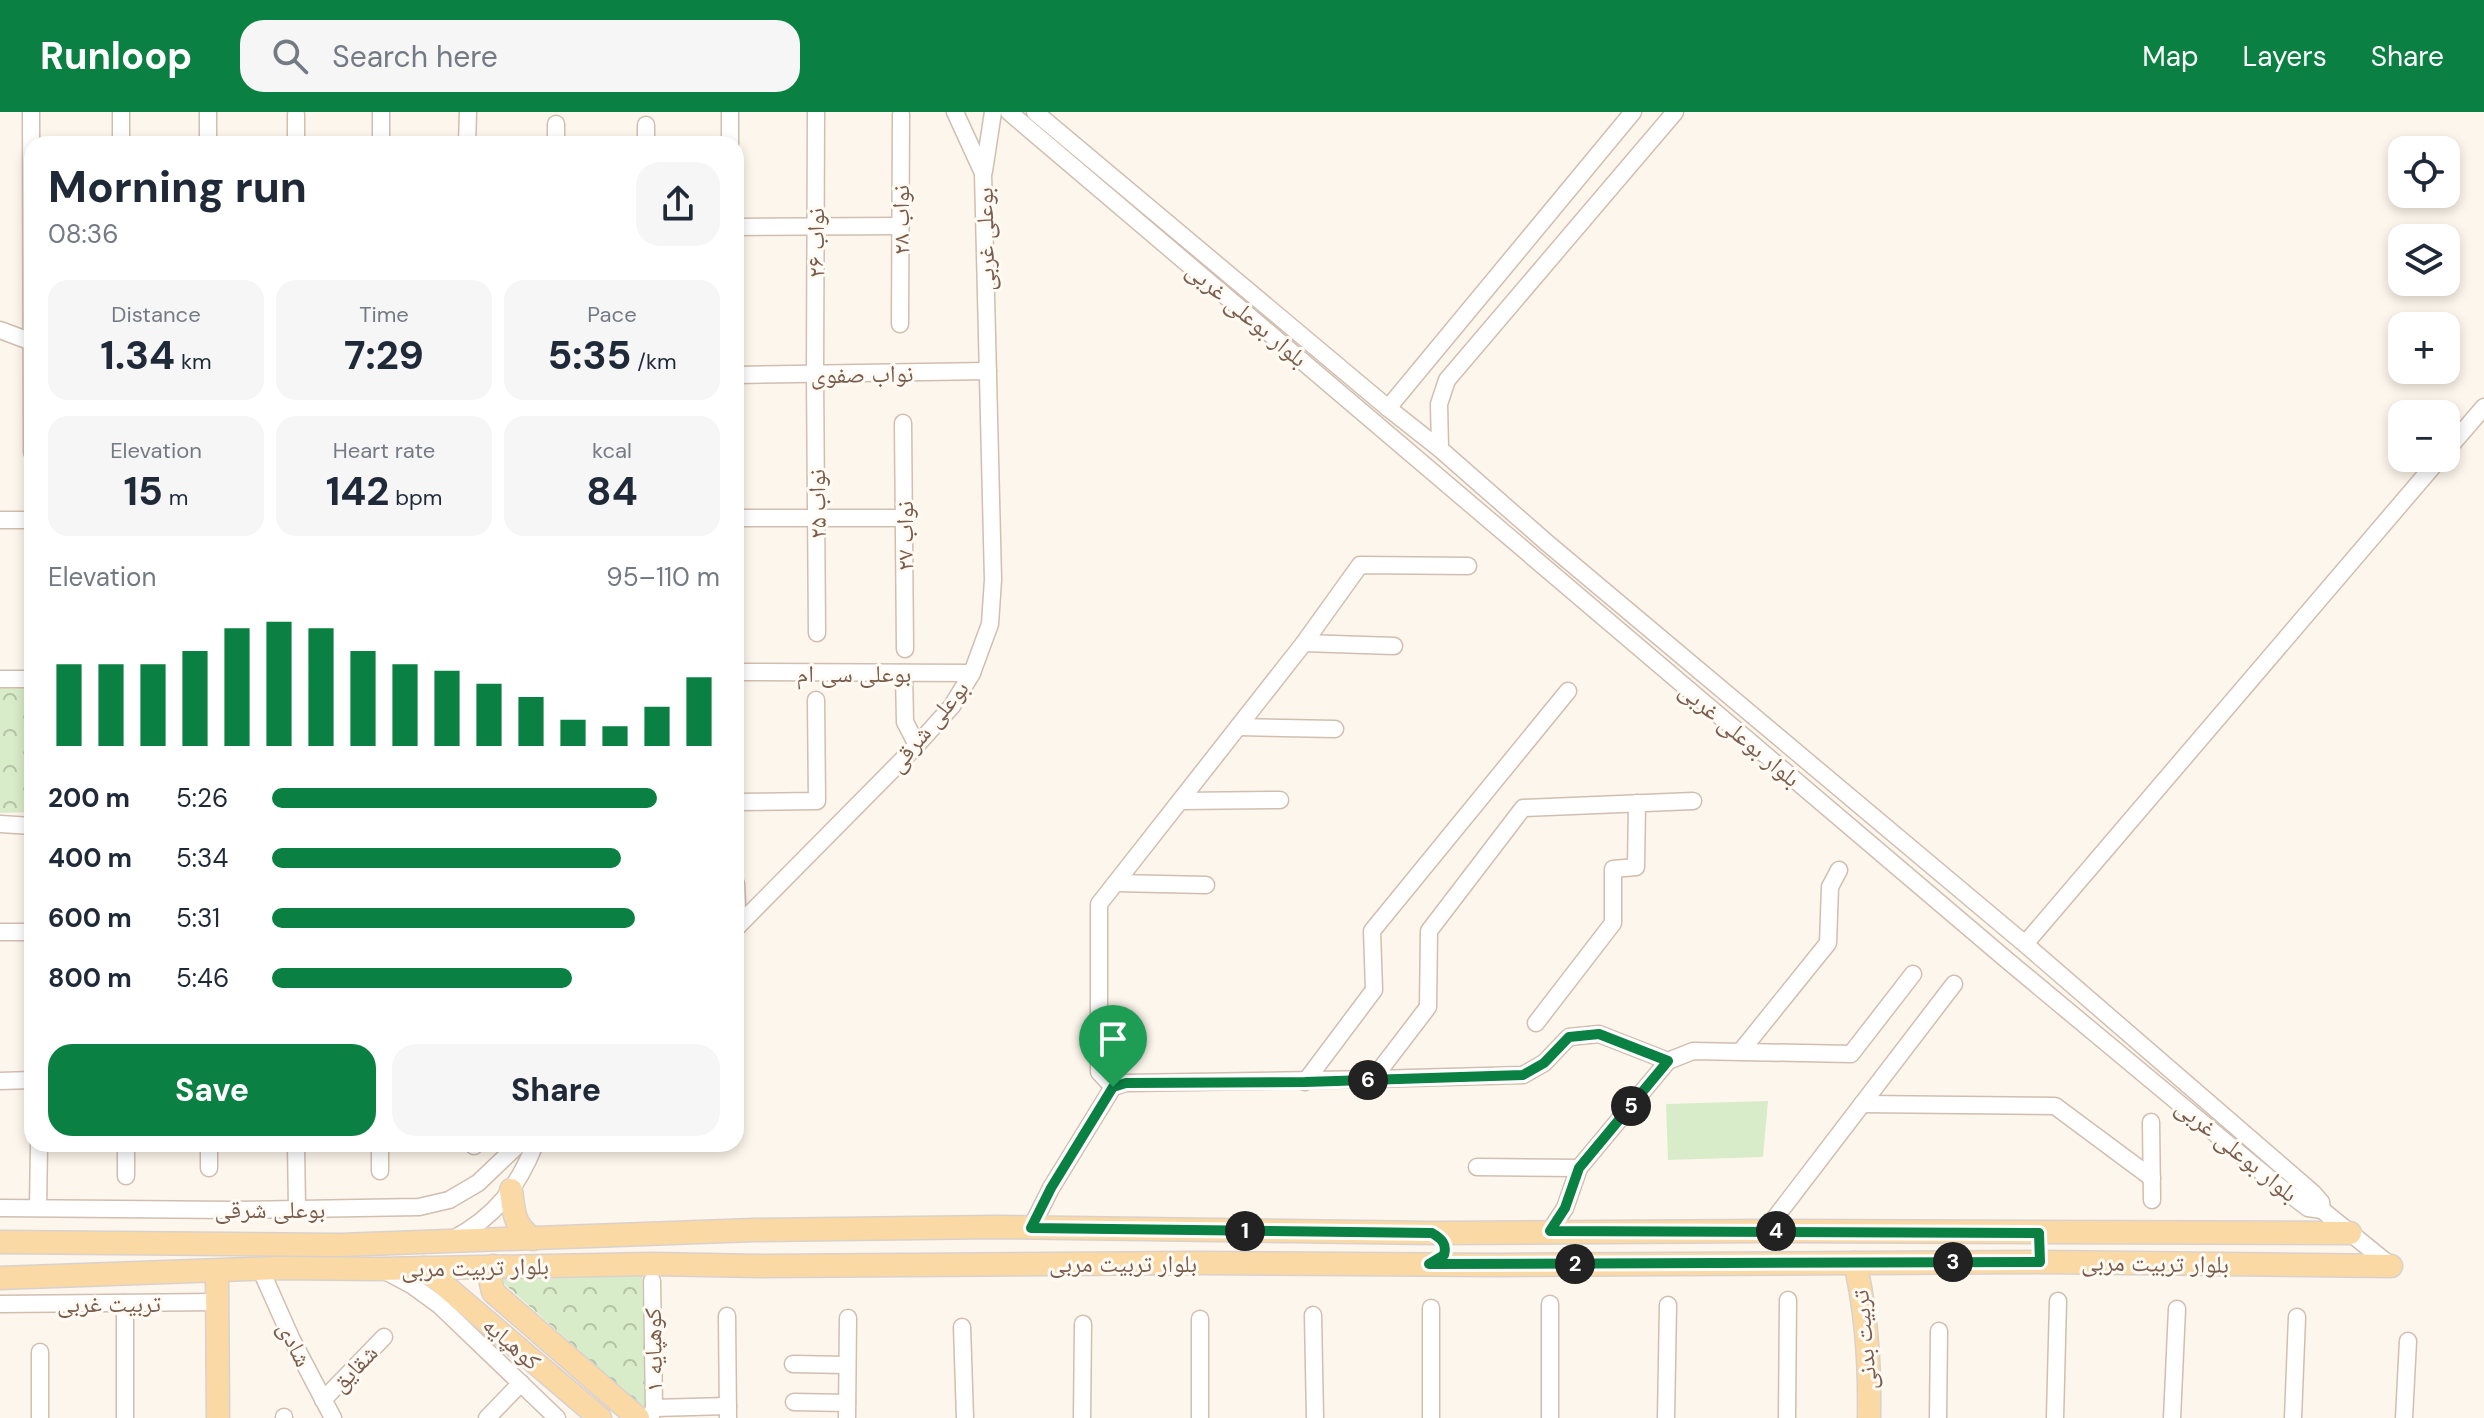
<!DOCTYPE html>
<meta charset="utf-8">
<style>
:root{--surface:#fff;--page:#f6f6f7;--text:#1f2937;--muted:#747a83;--accent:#0b8043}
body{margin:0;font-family:"DM Sans","Noto Naskh Arabic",sans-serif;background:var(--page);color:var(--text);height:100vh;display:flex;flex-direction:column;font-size:30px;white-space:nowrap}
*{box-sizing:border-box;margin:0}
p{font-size:26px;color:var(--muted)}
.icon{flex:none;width:44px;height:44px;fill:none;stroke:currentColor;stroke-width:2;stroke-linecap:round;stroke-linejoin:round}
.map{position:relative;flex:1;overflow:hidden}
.side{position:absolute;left:24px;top:24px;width:720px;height:1016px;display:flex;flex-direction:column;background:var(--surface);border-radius:24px;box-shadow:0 4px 12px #0003}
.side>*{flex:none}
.controls{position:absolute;left:2388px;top:24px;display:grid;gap:16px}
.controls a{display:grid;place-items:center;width:72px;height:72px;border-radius:16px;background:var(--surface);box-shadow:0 4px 12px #0003;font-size:40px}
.pin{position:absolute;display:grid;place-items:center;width:68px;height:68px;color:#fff;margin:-82px -34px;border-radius:50% 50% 50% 0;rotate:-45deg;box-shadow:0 0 8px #0007}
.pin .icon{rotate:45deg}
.km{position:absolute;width:40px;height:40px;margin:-20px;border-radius:50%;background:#222;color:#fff;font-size:22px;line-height:40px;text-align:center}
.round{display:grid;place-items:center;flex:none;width:84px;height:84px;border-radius:24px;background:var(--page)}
.headline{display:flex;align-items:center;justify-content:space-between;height:136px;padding:0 24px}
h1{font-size:44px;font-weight:700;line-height:60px}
.metrics{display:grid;grid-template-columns:repeat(3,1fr);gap:12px;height:136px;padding:8px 24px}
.metrics div{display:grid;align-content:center;border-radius:20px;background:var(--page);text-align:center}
.metrics b{font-size:40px;font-weight:700}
.metrics small{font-size:22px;font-weight:400}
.metrics p{font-size:22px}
.chart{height:224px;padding:16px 24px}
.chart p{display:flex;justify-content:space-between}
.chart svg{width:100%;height:144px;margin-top:8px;stroke:var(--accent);stroke-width:6}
.action{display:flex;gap:16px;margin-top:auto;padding:16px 24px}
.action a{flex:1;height:92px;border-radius:24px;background:var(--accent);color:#fff;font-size:32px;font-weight:700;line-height:92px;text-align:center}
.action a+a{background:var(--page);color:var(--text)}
ul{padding:0 24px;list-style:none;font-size:26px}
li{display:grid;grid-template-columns:128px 96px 1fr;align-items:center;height:60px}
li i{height:20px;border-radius:10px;background:var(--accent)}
header{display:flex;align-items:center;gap:48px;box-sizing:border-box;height:112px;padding:0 40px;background:var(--accent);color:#fff}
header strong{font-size:38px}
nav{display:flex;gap:44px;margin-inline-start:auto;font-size:28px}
.search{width:560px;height:72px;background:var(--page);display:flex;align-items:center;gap:20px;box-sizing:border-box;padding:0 28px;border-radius:24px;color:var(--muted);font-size:30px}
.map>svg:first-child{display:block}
.grass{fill:#d8ecc9}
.forest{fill:url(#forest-crowns)}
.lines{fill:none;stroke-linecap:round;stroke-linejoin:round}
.minor-casing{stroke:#d1beb0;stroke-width:19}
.major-casing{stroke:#dad1cd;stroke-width:25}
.minor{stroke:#fff;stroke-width:16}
.major{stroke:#fbd9a5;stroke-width:22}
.route-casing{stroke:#fff;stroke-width:16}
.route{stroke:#0b8043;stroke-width:10}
.labels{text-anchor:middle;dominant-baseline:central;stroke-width:6;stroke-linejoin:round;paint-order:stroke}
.street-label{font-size:24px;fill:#7a5c4d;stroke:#fffaf3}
</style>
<header>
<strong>Runloop</strong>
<div class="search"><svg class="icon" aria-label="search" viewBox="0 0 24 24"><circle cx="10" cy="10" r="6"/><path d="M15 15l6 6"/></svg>Search here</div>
<nav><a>Map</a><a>Layers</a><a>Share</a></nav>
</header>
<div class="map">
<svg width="2484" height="1306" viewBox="0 0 2484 1306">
<defs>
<pattern id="forest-crowns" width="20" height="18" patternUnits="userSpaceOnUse" patternTransform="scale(2)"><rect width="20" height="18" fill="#d8ecc9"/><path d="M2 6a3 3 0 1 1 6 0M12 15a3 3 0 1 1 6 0" fill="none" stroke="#b4c2a5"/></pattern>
</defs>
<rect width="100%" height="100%" fill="#fdf6ec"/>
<!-- grass -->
<path class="grass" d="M1768 989 1763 1045 1668 1048 1666 992Z"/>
<!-- forest -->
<g class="forest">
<path d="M0 574H32V700L0 701Z"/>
<path d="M642 1160 646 1298 499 1167Z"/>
</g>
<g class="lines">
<defs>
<g id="minor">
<path d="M31 0 32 340"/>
<path d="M208 0V32"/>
<path d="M381 0V32"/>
<path d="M816 0 815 263 817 521"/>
<path d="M1009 0 2008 849 2276 1072 2308 1096 2322 1098"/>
<path d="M1035 0 1388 296 1440 337 1546 430 2025 832 2313 1081 2321 1090 2322 1098"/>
<path d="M296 3V32"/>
<path d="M121 32V0"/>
<path d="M467 32 468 0"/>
<path d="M556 32V12"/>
<path d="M646 32V13"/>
<path d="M730 32V0"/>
<path d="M984 59 993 0"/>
<path d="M736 115 900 114"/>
<path d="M900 212 901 3"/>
<path d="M0 218 32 230"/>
<path d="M736 263 988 259"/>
<path d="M1388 296 1633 0"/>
<path d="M903 311 905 537"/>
<path d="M1440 337 1439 292 1447 268 1675 0"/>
<path d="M2446 339 2484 295"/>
<path d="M736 406H904"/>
<path d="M0 408H32"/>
<path d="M1304 531 1394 534"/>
<path d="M736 560 972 561"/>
<path d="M904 561 905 610 917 633"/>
<path d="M0 567H32"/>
<path d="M1238 615 1335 617"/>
<path d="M1180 689 1280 688"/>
<path d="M736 690 817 689 816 588"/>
<path d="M0 712 32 714"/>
<path d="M1116 771 1206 773"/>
<path d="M736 772 738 814"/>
<path d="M736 816 917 633 952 594 972 561 990 512 993 468 983 61 955 0"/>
<path d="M0 820H32"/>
<path d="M2025 832 2440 346"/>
<path d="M1536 911 1613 811V757L1636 755 1637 691"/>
<path d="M1741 939 1828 831 1830 775 1839 758"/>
<path d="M1373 967 1523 963 1544 951 1569 925 1599 922 1668 949"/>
<path d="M0 969 32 968"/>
<path d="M1305 970 1374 878 1372 819 1568 579"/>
<path d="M1113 975 1099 960V792L1304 531 1360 453 1468 454"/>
<path d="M1862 992 2055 994 2152 1066"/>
<path d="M2151 1010 2152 1088"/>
<path d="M126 1032V1064"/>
<path d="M209 1032V1056"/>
<path d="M296 1032 297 1097"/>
<path d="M380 1032V1059"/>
<path d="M474 1032V1034"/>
<path d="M1477 1055 1579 1056"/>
<path d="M0 1096 233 1098 419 1095 449 1088 478 1071 519 1032"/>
<path d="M38 1096 39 1032"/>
<path d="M2322 1098 2391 1154"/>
<path d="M1031 1116 1051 1076 1113 975 1126 971 1373 967 1428 895 1429 819 1523 696 1693 689"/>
<path d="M1550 1119 1565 1096 1579 1056 1668 949 1693 939 1851 942 1913 862"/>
<path d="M1765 1119 1954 872"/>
<path d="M453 1127C495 1105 518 1075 535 1032"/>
<path d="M260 1156 292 1228 333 1306"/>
<path d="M385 1159 413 1174 439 1193 557 1306"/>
<path d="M0 1192 218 1190"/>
<path d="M1550 1192V1306"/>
<path d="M1313 1203 1315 1306"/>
<path d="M727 1204 728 1306"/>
<path d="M962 1215 965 1306"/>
<path d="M40 1240V1306"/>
<path d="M793 1252 847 1253"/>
<path d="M323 1288 384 1225"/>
<path d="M794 1290 847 1291"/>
<path d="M654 1296 728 1294"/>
<path d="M284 1305V1306"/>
<path d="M125 1306V1191"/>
<path d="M487 1306 521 1271"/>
<path d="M650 1306 654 1296 652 1169"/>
<path d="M847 1306 848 1206"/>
<path d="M1082 1306 1083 1212"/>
<path d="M1200 1306V1207"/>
<path d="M1431 1306V1196"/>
<path d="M1666 1306 1668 1193"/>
<path d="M1787 1306 1788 1188"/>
<path d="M1938 1306 1939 1219"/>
<path d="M2055 1306 2058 1189"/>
<path d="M2172 1306 2177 1197"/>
<path d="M2293 1306 2297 1205"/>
<path d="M2404 1306 2408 1229"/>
</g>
<g id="major">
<path d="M511 1078C514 1101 513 1112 533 1127"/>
<path d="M0 1130 340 1133 754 1118 995 1115 1432 1121 1765 1119 2350 1121"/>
<path d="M1855 1151C1867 1202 1870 1253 1869 1306"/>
<path d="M493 1154 490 1167 493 1180 638 1306"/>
<path d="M424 1156 600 1306"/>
<path d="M217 1159 218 1306"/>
<path d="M0 1166 279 1156 379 1157 652 1152 758 1154 1200 1151 1498 1153 2040 1150 2391 1154"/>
</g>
</defs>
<!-- minor casing -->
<use href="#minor" class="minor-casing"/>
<!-- major casing -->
<use href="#major" class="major-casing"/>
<!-- minor -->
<use href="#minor" class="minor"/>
<!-- major -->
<use href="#major" class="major"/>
</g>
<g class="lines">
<defs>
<path id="route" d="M1599 922 1668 949 1579 1056 1565 1096 1550 1119 2039 1121 2040 1150 1429 1152 1444 1143C1447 1132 1442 1127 1432 1121L1031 1116 1051 1076 1113 975 1126 971 1305 970 1523 963 1544 951 1569 925Z"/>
</defs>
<!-- route casing -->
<use href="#route" class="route-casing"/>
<!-- route -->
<use href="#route" class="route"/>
</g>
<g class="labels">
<!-- street labels -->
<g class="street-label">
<text transform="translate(900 108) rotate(-90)">نواب ۲۸</text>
<text transform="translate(985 127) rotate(-91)">بوعلی غربی</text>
<text transform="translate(815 131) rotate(-90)">نواب ۲۶</text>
<text transform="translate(1247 202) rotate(40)">بلوار بوعلی غربی</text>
<text transform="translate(862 262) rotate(-1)">نواب صفوی</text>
<text transform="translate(817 392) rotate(-91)">نواب ۲۵</text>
<text transform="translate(904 424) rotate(-90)">نواب ۲۷</text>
<text x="854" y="561">بوعلی سی ام</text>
<text transform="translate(928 614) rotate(-50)">بوعلی شرقی</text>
<text transform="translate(1740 622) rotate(40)">بلوار بوعلی غربی</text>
<text transform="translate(2237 1038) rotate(39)">بلوار بوعلی غربی</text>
<text x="270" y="1097">بوعلی شرقی</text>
<text x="1123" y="1151">بلوار تربیت مربی</text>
<text transform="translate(2155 1151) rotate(1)">بلوار تربیت مربی</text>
<text transform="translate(475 1155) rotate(-1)">بلوار تربیت مربی</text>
<text x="109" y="1191">تربیت غربی</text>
<text transform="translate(1864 1228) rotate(-95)">تربیت بدنی</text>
<text transform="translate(512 1231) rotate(41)">کوهپایه</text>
<text transform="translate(295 1232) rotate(64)">شادی</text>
<text transform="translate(653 1238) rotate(-91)">کوهپایه ۱</text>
<text transform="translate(354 1256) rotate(-46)">شقایق</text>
</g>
</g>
</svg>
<div class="controls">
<a><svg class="icon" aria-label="locate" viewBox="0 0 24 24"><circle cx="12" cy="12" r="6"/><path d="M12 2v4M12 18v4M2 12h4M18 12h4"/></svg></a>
<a><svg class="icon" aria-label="layers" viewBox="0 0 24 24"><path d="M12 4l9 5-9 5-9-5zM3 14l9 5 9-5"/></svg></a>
<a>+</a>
<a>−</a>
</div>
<div class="pin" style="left:1113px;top:975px;background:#1e9e55"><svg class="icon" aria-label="arrive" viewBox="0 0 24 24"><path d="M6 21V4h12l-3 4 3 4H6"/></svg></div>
<b class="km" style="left:1245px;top:1119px">1</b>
<b class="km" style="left:1575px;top:1152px">2</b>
<b class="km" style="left:1953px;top:1150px">3</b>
<b class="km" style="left:1776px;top:1119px">4</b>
<b class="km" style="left:1631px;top:994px">5</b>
<b class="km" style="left:1368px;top:968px">6</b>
<section class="side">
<div class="headline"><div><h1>Morning run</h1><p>08:36</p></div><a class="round"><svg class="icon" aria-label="share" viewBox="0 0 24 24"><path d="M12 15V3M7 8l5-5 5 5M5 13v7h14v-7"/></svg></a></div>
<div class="metrics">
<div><p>Distance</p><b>1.34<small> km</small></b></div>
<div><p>Time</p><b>7:29</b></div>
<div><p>Pace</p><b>5:35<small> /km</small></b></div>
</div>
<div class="metrics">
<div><p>Elevation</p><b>15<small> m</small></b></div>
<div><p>Heart rate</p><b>142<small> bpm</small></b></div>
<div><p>kcal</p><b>84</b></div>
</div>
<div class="chart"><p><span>Elevation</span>95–110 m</p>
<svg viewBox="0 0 160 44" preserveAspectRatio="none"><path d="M5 44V19M15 44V19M25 44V19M35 44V15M45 44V8M55 44V6M65 44V8M75 44V15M85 44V19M95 44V21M105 44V25M115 44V29M125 44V36M135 44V38M145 44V32M155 44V23"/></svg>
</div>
<ul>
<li><b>200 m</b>5:26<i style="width:86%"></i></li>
<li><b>400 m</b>5:34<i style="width:78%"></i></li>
<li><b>600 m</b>5:31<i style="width:81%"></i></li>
<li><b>800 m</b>5:46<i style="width:67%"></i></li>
</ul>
<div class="action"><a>Save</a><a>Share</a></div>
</section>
</div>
